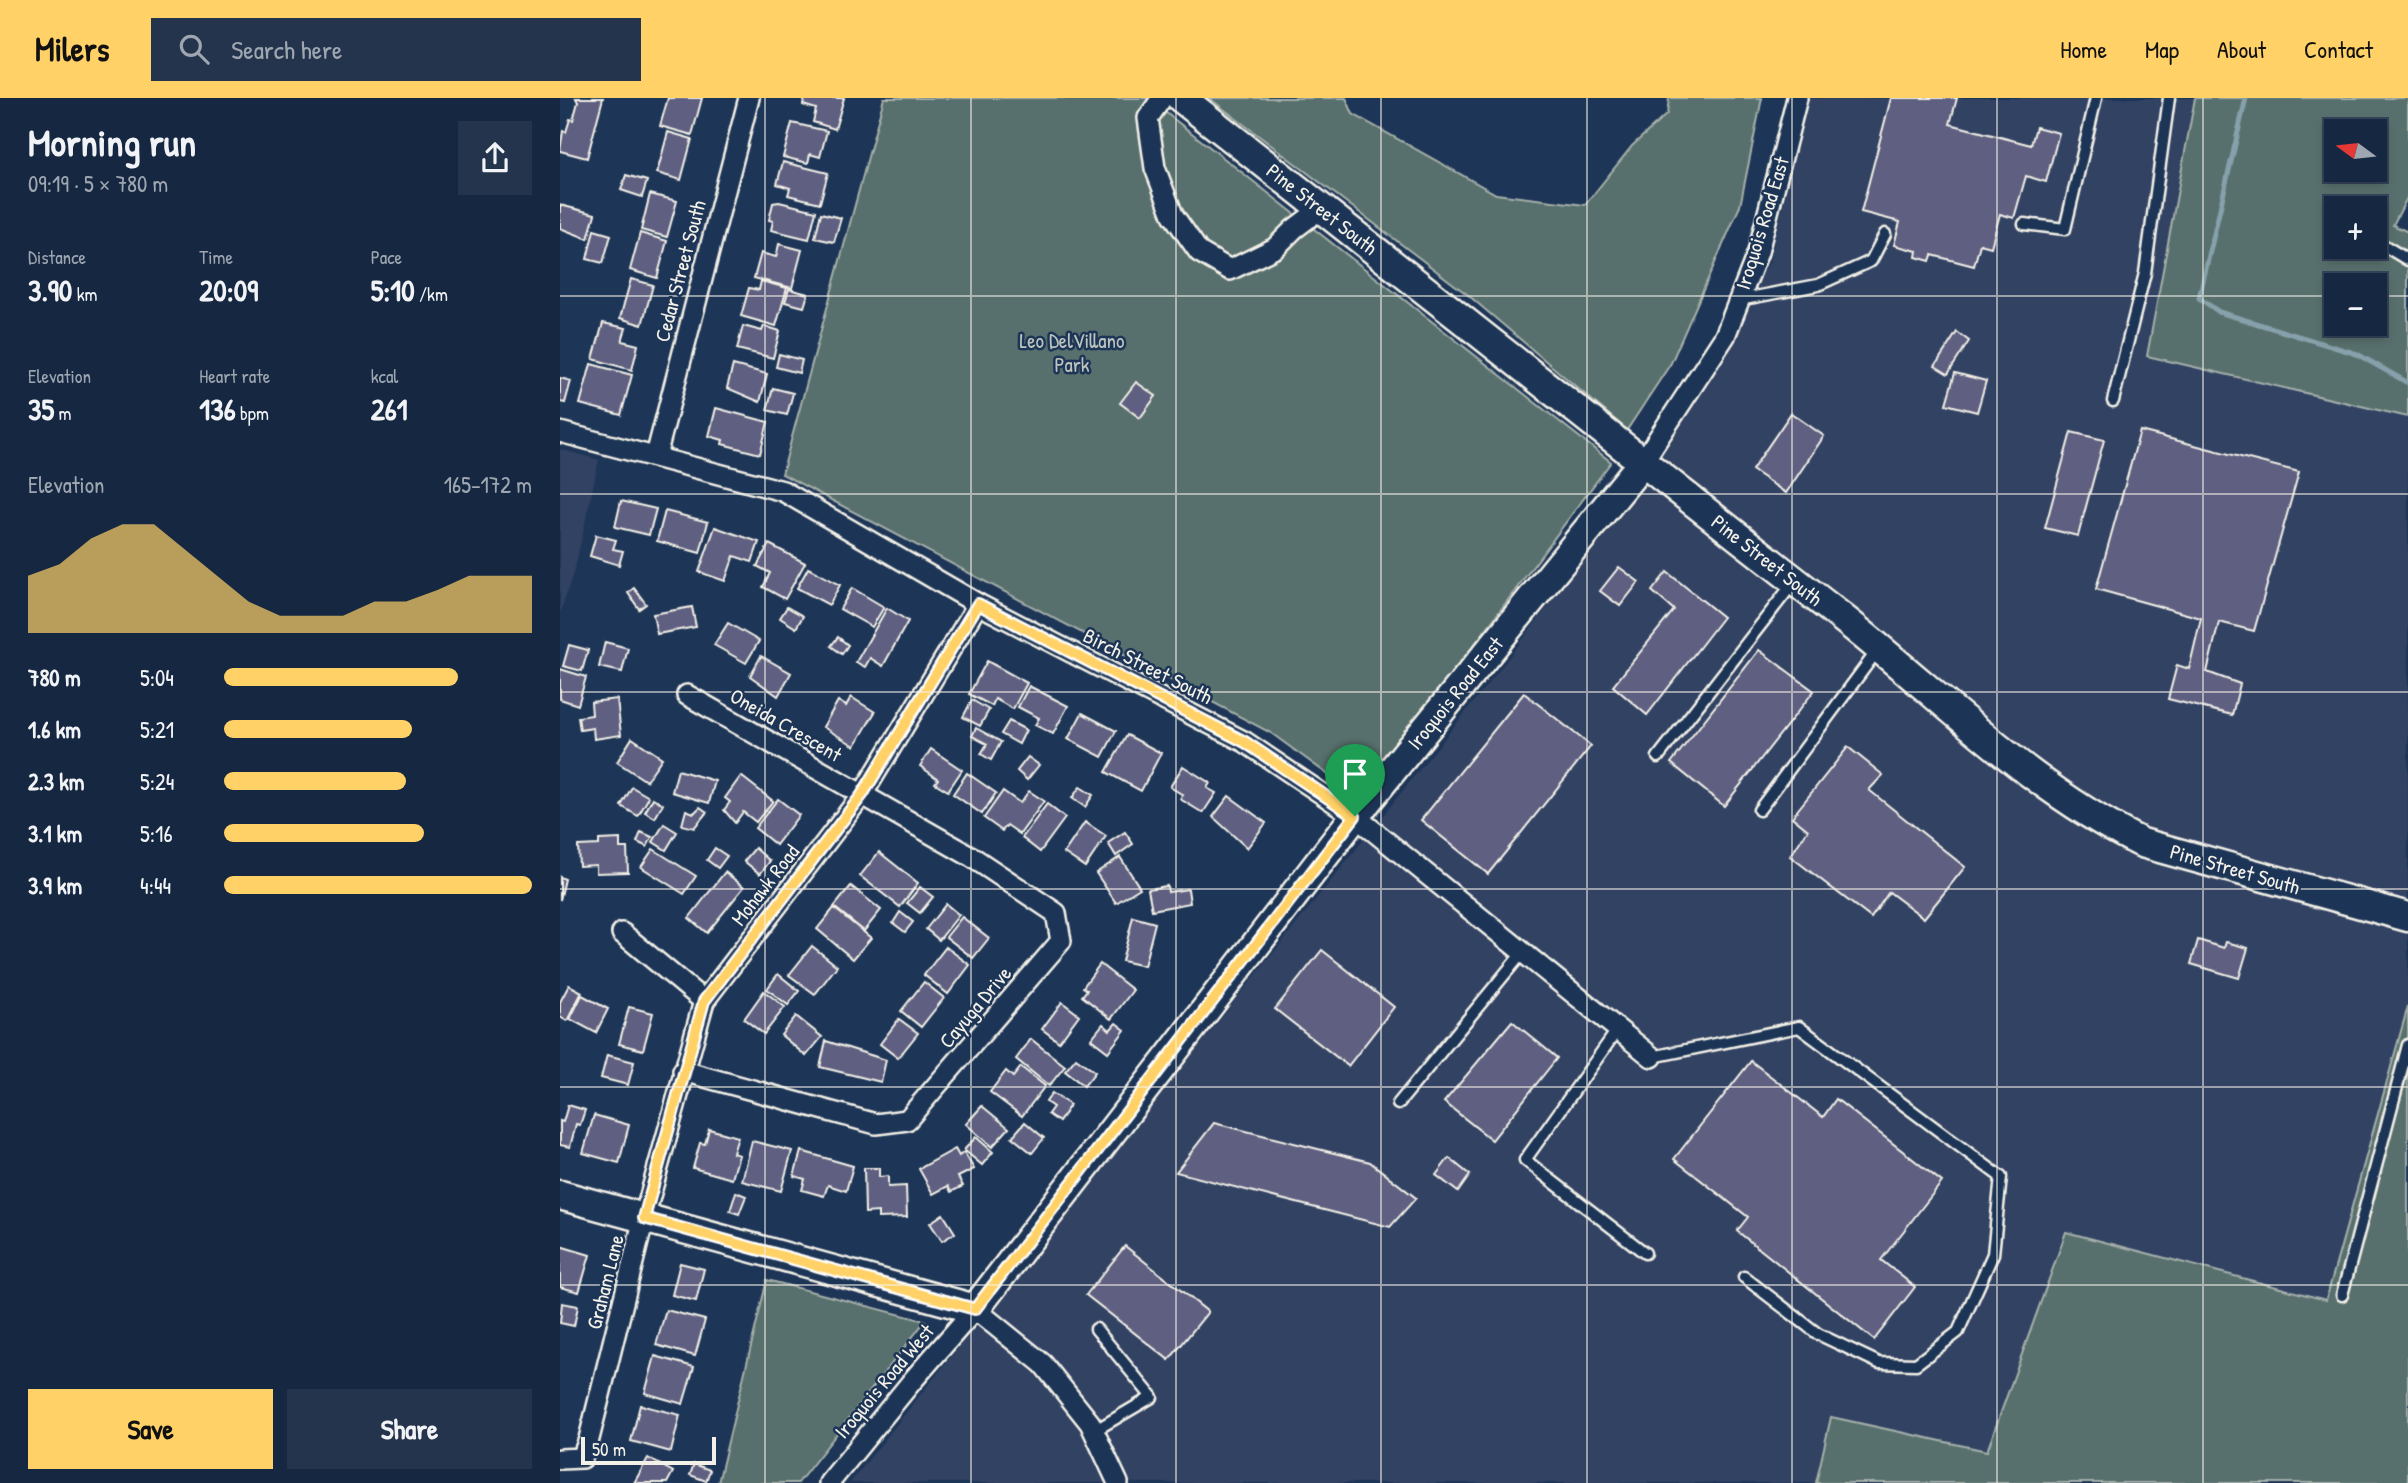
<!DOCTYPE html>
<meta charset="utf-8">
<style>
:root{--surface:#162841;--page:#23344c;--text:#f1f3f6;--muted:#9ea6b1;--line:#35445a;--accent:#ffd166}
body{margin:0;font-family:"Patrick Hand",sans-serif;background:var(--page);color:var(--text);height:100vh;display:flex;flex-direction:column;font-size:26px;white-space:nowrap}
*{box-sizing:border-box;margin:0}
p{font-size:23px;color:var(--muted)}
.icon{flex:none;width:38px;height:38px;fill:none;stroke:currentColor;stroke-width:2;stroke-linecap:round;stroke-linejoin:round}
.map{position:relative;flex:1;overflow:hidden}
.drawer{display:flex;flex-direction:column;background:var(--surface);width:560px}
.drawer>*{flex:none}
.needle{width:46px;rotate:285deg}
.fabs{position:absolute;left:1764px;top:21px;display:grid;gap:14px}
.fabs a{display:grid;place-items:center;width:63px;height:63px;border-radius:0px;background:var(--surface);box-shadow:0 4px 10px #0003,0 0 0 2px var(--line);font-size:35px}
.scale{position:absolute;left:21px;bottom:18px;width:135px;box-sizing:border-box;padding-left:7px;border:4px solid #f4f1e8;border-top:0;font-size:19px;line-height:24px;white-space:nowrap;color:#f4f1e8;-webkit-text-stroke:5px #1d3557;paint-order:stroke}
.pin{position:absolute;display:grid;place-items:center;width:60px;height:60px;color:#fff;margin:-72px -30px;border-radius:50% 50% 50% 0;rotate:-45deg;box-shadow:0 0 7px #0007}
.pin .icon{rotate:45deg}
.round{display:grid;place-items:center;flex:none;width:74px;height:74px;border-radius:0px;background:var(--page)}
.overview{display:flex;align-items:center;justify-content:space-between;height:119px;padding:0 28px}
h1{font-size:38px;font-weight:800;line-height:52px}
.stats{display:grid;grid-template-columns:repeat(3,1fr);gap:10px;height:119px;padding:7px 28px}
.stats div{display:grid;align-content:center}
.stats b{font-size:30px;font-weight:800}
.stats small{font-size:19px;font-weight:400}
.stats p{font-size:19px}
.chart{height:196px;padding:14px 28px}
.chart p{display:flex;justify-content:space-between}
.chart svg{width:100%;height:126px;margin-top:7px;fill:var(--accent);opacity:.7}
.action{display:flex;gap:14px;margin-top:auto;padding:14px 28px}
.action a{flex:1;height:80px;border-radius:0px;background:var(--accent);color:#111;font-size:28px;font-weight:800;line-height:80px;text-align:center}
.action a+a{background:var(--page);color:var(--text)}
ul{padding:0 28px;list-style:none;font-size:23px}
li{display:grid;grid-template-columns:112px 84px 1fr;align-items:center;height:52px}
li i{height:18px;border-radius:9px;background:var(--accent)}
header{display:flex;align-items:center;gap:42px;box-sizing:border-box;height:98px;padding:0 35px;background:var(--accent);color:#111}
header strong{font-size:33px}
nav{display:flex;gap:38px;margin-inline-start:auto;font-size:24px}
.search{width:490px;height:63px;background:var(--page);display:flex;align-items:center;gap:18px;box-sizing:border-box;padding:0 24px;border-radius:0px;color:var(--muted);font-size:26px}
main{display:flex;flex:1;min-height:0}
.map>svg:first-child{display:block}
.built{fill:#304264}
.green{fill:#58706d;stroke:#a6b0aa;stroke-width:2;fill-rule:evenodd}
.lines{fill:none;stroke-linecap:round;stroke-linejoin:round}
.stream{stroke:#87a1ac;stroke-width:5}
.building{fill:#5e5f81;stroke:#f4f1e8;stroke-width:2}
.lane-casing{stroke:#f4f1e8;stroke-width:15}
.street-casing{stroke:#f4f1e8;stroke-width:24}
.secondary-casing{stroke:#f4f1e8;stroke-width:33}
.lane{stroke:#1d3557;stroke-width:10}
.street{stroke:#1d3557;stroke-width:19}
.secondary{stroke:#1d3557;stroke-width:28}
.route-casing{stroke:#fff;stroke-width:14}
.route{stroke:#ffd166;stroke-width:9}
.grid{fill:none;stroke:#f4f1e8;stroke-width:2;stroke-opacity:0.55}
.labels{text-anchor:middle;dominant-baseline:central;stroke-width:5;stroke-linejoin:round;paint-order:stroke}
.street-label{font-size:21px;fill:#f4f1e8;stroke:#1d3557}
.park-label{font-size:21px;fill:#bdc4bd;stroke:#1d3557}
</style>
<header>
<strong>Milers</strong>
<div class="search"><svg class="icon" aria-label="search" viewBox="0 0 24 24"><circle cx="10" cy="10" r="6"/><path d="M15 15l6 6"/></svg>Search here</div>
<nav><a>Home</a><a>Map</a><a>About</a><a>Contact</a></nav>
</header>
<main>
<section class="drawer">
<div class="overview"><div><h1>Morning run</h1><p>09:19 · 5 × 780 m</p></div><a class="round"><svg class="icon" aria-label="share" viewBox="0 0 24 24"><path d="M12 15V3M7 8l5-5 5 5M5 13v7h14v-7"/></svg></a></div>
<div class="stats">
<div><p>Distance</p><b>3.90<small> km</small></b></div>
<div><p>Time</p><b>20:09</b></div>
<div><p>Pace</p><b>5:10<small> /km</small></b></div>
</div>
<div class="stats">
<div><p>Elevation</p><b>35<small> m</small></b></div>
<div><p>Heart rate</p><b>136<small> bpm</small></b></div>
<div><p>kcal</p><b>261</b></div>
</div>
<div class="chart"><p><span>Elevation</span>165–172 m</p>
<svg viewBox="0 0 160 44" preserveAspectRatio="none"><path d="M0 44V24L10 20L20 11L30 6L40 6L50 15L60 24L70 33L80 38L90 38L100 38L110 33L120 33L130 29L140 24L150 24L160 24V44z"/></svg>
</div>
<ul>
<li><b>780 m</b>5:04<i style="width:76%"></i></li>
<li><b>1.6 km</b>5:21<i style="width:61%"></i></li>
<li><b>2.3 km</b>5:24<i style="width:59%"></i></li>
<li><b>3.1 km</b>5:16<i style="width:65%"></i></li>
<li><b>3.9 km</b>4:44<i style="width:100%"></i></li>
</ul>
<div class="action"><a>Save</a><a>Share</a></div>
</section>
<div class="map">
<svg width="1848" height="1385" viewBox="0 0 1848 1385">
<rect width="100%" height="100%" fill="#1d3557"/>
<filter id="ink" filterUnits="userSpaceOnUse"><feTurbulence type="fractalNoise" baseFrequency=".0143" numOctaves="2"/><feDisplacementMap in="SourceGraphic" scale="14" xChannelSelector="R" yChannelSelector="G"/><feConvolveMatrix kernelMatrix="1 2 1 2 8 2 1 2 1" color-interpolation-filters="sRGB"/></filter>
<g filter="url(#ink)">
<!-- built -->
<g class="built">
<path d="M1249 0H1635L1587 258 1848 319V908L1766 1202 1506 1134 1427 1353 1272 1320 1256 1385H290L943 567 1074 396 1209 165Z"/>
<path d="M0 351 39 362 16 466 0 515Z"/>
</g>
<!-- green -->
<g class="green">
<path d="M324 0H587L1051 364 800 700 711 635 222 376Z"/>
<path d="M649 0H786L793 16 936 96 1025 107 1072 48 1107 16 1109 0H1202L1180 108 1111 265 1067 332 908 197Z"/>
<path d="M1635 0H1848V98L1833 127 1848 134V319L1587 258ZM1776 33H1815V72H1776ZM1776 110H1815V149H1776ZM1776 187H1815V226H1776Z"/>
<path d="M1848 908V1385H1256L1271 1319 1427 1353 1506 1134 1766 1202Z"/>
<path d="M207 1182 365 1223 238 1385H158Z"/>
</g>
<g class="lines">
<!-- stream -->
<path class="stream" d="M1686 0 1639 200 1659 214 1797 256 1848 285"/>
</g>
<!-- building -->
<g class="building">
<path d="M16 0H43L27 60 0 53 3 33 6 34 10 21 13 22 18 4Z"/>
<path d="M108 0H142L132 37 100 28Z"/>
<path d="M245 0H284L275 31 253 24 256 11 243 7Z"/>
<path d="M1331 0H1397L1390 26 1471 47 1476 29 1499 35 1486 84 1466 78 1454 120 1440 116 1431 149 1420 146 1414 168 1372 157 1370 163 1356 159 1357 153 1334 147 1340 124 1301 114Z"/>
<path d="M232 25 267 33 260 59 250 56 248 65 223 59Z"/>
<path d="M108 34 132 41 121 82 97 75Z"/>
<path d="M223 64 268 75 260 105 228 97 230 90 217 86Z"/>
<path d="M66 77 87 83 82 99 61 92Z"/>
<path d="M90 96 117 103 107 139 81 132Z"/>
<path d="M219 104 256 113 249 141 211 132 213 123 209 122 213 105Z"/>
<path d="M0 107 35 116 28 141 0 130Z"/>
<path d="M261 115 281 120 274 144 255 140Z"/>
<path d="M34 132 51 137 43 165 27 161Z"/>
<path d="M80 135 107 143 97 180 70 172Z"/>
<path d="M219 146 242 152 232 190 194 180 201 155 216 159Z"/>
<path d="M71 181 93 187 82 227 60 220Z"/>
<path d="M201 183 227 190 216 228 181 218 189 190 199 192Z"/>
<path d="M229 191 248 196 244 209 225 204Z"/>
<path d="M43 225 66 230 62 243 78 247 72 272 33 261Z"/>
<path d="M183 228 202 233 204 228 220 233 213 260 177 251Z"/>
<path d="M1397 234 1409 243 1388 276 1375 268Z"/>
<path d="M219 256 242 262 239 275 216 269Z"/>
<path d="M31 266 72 277 61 317 20 306Z"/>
<path d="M173 267 207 276 200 304 167 290Z"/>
<path d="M1395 275 1426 283 1417 314 1386 306Z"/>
<path d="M0 280 11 283 5 305 0 304Z"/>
<path d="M576 284 596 298 580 320 560 305Z"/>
<path d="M213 290 233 295 227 317 207 312Z"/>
<path d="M156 310 208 324 200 356 162 346 163 342 149 338Z"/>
<path d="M1231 315 1264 338 1226 395 1192 372Z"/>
<path d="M1580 333 1739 374 1694 533 1659 524 1647 574 1680 586 1672 617 1608 601 1617 567 1629 571 1641 520 1536 491Z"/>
<path d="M1511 334 1544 342 1518 438 1485 430Z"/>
<path d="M61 403 96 411 89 437 55 429Z"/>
<path d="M105 413 148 424 140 455 97 443Z"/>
<path d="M155 429 199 444 192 464 174 458 165 483 139 474Z"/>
<path d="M36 437 56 442 53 451 63 453 59 467 30 458Z"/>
<path d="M209 446 245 465 225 501 203 489 210 475 197 468Z"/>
<path d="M1059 469 1079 484 1060 508 1040 493Z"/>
<path d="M248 470 280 487 269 507 237 490Z"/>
<path d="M1107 474 1163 519 1087 617 1053 588 1114 512 1092 493Z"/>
<path d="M74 490 86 506 79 511 68 495Z"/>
<path d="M292 490 324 509 312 529 280 511Z"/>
<path d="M132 509 136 529 97 536 93 516Z"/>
<path d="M227 509 243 518 236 530 220 520Z"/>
<path d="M327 510 348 523 323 568 310 560 305 569 296 564Z"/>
<path d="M168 525 199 543 186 565 154 547Z"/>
<path d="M278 539 288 547 282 556 271 548Z"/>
<path d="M45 544 68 550 62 574 39 569Z"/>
<path d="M9 547 28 552 22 573 3 568Z"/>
<path d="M1199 552 1254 593 1164 708 1111 665Z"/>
<path d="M201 558 231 575 218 598 190 578Z"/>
<path d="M427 563 467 585 453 611 435 601 432 608 409 596Z"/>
<path d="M0 571 26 579 18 607 0 601Z"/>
<path d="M469 588 508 608 493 636 475 627 479 620 458 609Z"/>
<path d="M964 595 1031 648 928 776 861 722Z"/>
<path d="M291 599 315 614 295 648 263 629 278 603 286 608Z"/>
<path d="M57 601 61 637 34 641 33 630 20 632 18 619 32 617 31 604Z"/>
<path d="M412 602 429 612 420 628 403 619Z"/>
<path d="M522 615 556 633 542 659 508 641Z"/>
<path d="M449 623 466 632 459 646 441 636Z"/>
<path d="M416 630 441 644 431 662 421 656 427 646 412 638Z"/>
<path d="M567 637 601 655 581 693 546 674Z"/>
<path d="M72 640 102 660 86 683 57 664Z"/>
<path d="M1288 649 1323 677 1309 692 1405 769 1364 820 1329 794 1311 820 1230 758 1248 732 1232 719Z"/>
<path d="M371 651 402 672 388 693 375 685 378 681 360 668Z"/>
<path d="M468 659 479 667 467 682 457 673Z"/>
<path d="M623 668 650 685 647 690 656 695 643 715 620 701 623 697 610 689Z"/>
<path d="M118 672 155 683 149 705 112 694Z"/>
<path d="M407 675 436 695 422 716 393 696Z"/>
<path d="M181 678 213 703 196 724 183 714 175 725 164 712 170 704 165 700Z"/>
<path d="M72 689 89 699 78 718 61 708Z"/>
<path d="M520 689 533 697 525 709 512 700Z"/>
<path d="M443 693 460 705 469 693 484 703 460 736 447 727 442 733 424 720Z"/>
<path d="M669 698 706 725 687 750 653 719Z"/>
<path d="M93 700 103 706 95 720 85 714Z"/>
<path d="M218 701 239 717 216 747 195 730Z"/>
<path d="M487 706 505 720 480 754 462 740Z"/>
<path d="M140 709 147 714 134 730 122 727 126 712 134 715Z"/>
<path d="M525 724 546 738 525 769 504 755Z"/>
<path d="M104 726 117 734 106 752 93 744Z"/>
<path d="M81 734 92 739 87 749 77 744Z"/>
<path d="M565 734 573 746 556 758 548 745Z"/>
<path d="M60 741V750H67L68 774 36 775V767L19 768 18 748 39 747V742Z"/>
<path d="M155 750 167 758 158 770 147 762Z"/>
<path d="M195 750 210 763 200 776 184 763Z"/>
<path d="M93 751 136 778 124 796 81 769Z"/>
<path d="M319 754 358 785 340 809 300 778Z"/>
<path d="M560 759 580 790 556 805 536 775Z"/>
<path d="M165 774 184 789 147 835 129 820Z"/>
<path d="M0 779 5 781 0 802Z"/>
<path d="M291 788 321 812 304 833 274 809Z"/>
<path d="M607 788 608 794 628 791 630 805 592 812 588 791Z"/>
<path d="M360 789 373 799 360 815 347 805Z"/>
<path d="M386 806 399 817 379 842 366 831Z"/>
<path d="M274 810 311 840 293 861 257 831Z"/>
<path d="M340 814 353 824 345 834 333 825Z"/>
<path d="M402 819 429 840 413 860 386 839Z"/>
<path d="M573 819 595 825 584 868 562 863Z"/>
<path d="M1638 842 1664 850 1666 844 1688 850 1679 880 1631 866Z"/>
<path d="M252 848 277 868 255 896 229 877Z"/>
<path d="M386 849 410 867 388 896 364 877Z"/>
<path d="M762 852 834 909 788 968 715 911Z"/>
<path d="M540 866 573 892 551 921 522 898 527 892 523 889Z"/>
<path d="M218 876 239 893 228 907 207 891Z"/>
<path d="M364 884 384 900 361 929 341 913Z"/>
<path d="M9 887 22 894 7 923 0 919V904Z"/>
<path d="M204 893 225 909 204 936 184 921Z"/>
<path d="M22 897 48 911 36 935 10 921Z"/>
<path d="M502 904 519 917 499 944 482 931Z"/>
<path d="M69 909 93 915 83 952 59 946Z"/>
<path d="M236 918 262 939 246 958 221 937Z"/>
<path d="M339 921 358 935 338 960 320 946Z"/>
<path d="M952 923 997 960 932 1042 884 1004Z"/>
<path d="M556 925 565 932 548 954 531 941 543 926 550 932Z"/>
<path d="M471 941 505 968 489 988 456 961Z"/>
<path d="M266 943 326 962 321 984 260 969Z"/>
<path d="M47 957 74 964 68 987 41 980Z"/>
<path d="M516 960 535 974 524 988 505 973Z"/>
<path d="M1191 963 1263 1019 1276 1001 1382 1084 1321 1162 1355 1189 1314 1242 1177 1133 1188 1119 1114 1061Z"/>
<path d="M461 969 485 988 462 1018 430 994 446 973 453 979Z"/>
<path d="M492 995 510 1007 499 1024 488 1016 493 1009 486 1004Z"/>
<path d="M8 1007 25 1012 20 1027 16 1026 10 1049 0 1047V1023L3 1024Z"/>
<path d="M422 1008 449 1030 432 1049 406 1026Z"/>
<path d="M34 1017 69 1027 59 1065 23 1055Z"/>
<path d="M465 1024 484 1040 472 1055 452 1039Z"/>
<path d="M654 1025 810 1064 856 1100 830 1129 616 1074Z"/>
<path d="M149 1031 178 1039 173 1055 179 1057 172 1081 133 1070 140 1045 145 1046Z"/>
<path d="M416 1039 433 1054 422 1067 404 1052Z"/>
<path d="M192 1043 232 1053 221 1093 182 1083Z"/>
<path d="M395 1051 399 1058 404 1054 414 1071 398 1079 403 1088 391 1094 388 1088 373 1096 359 1071Z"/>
<path d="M241 1053 293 1068 286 1093 268 1087 264 1098 242 1092 245 1081 234 1078Z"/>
<path d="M889 1060 910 1077 898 1094 876 1077Z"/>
<path d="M304 1070H319V1079L328 1078V1089L346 1088 347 1119 318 1120V1114L305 1115Z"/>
<path d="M176 1094 186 1098 179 1116 170 1113Z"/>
<path d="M383 1116 395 1135 382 1143 370 1125Z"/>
<path d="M0 1148 30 1157 19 1194 0 1189Z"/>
<path d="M565 1148 648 1214 609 1262 526 1197Z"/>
<path d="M120 1165 144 1171 136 1203 112 1197Z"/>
<path d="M2 1205 18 1208 14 1228 0 1225Z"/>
<path d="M106 1212 145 1222 135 1258 96 1247Z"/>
<path d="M95 1258 134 1269 123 1306 85 1295Z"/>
<path d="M80 1307 120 1317 111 1354 71 1343Z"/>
<path d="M88 1360 113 1374 107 1385H74Z"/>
<path d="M134 1366 150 1372 146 1383 130 1377Z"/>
</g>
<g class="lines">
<defs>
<g id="lane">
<path d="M1464 126 1505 131 1536 0"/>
<path d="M1815 142 1848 162"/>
<path d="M1179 202 1258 187 1311 163 1325 136"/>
<path d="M1553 303 1585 175 1609 0"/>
<path d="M1098 659 1234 484"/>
<path d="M1199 712 1317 553"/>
<path d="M1058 931 965 1062 1085 1155"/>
<path d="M1092 959 1239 929 1441 1079 1433 1156 1398 1234 1356 1266 1319 1265 1258 1236 1184 1179"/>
<path d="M838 1006 963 854"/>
<path d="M1782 1197 1848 947"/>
<path d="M534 1333 592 1299 536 1231"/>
</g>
<g id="street">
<path d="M602 0 588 20 595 70 613 117 639 154 670 172 715 150 734 131 762 110"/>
<path d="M0 334 223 393 418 506 685 644 795 718 1092 959"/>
<path d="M96 358 189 0"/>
<path d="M1082 365 1165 238 1198 154 1237 0"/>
<path d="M62 835 144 903"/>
<path d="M123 973 316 1026 347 1022 501 843 496 815 412 759 127 597"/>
<path d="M0 1361 22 1360 29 1341 84 1120 144 903 302 697 418 506"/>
<path d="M269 1385 353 1282 415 1211 483 1266 530 1325 558 1385"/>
</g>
<g id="secondary">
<path d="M621 0C841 172 1059 347 1280 518 1379 596 1468 689 1582 745L1848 819"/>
<path d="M0 1097 415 1211 795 718 1082 365"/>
</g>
</defs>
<!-- lane casing -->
<use href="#lane" class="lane-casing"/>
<!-- street casing -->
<use href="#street" class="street-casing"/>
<!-- secondary casing -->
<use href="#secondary" class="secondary-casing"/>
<!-- lane -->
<use href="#lane" class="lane"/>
<!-- street -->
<use href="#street" class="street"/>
<!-- secondary -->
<use href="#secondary" class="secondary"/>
</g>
</g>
<g class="lines" filter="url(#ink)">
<defs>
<path id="route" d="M418 506 685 644 795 718 415 1211 84 1120 144 903 302 697Z"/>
</defs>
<!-- route casing -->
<use href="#route" class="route-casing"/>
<!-- route -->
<use href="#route" class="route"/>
</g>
<!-- grid -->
<path class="grid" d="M205 0V1385M411 0V1385M616 0V1385M821 0V1385M1027 0V1385M1232 0V1385M1437 0V1385M1643 0V1385M0 198H1776M1815 198H1848M0 396H1848M0 594H1848M0 791H1848M0 989H1848M0 1187H1848"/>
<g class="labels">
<!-- street labels -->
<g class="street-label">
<text transform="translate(762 111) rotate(38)">Pine Street South</text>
<text transform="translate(1202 125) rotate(-73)">Iroquois Road East</text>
<text transform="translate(120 173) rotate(-75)">Cedar Street South</text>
<text transform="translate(1207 462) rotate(38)">Pine Street South</text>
<text transform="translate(588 568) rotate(27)">Birch Street South</text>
<text transform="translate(895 595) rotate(-51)">Iroquois Road East</text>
<text transform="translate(226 627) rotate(30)">Oneida Crescent</text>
<text transform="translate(1675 771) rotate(16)">Pine Street South</text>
<text transform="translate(205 787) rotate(-52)">Mohawk Road</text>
<text transform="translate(415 909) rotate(-50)">Cayuga Drive</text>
<text transform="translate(45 1184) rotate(-76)">Graham Lane</text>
<text transform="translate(324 1283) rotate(-50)">Iroquois Road West</text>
</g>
<!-- park labels -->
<g class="park-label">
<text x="512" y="242">Leo DelVillano<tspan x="512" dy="24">Park</tspan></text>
</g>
</g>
</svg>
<div class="fabs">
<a><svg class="needle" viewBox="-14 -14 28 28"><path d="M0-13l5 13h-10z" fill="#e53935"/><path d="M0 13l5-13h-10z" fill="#9ea6b1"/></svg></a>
<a>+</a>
<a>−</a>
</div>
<div class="scale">50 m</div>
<div class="pin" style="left:795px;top:718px;background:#1e9e55"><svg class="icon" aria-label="arrive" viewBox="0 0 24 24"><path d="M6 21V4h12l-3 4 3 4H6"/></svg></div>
</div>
</main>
